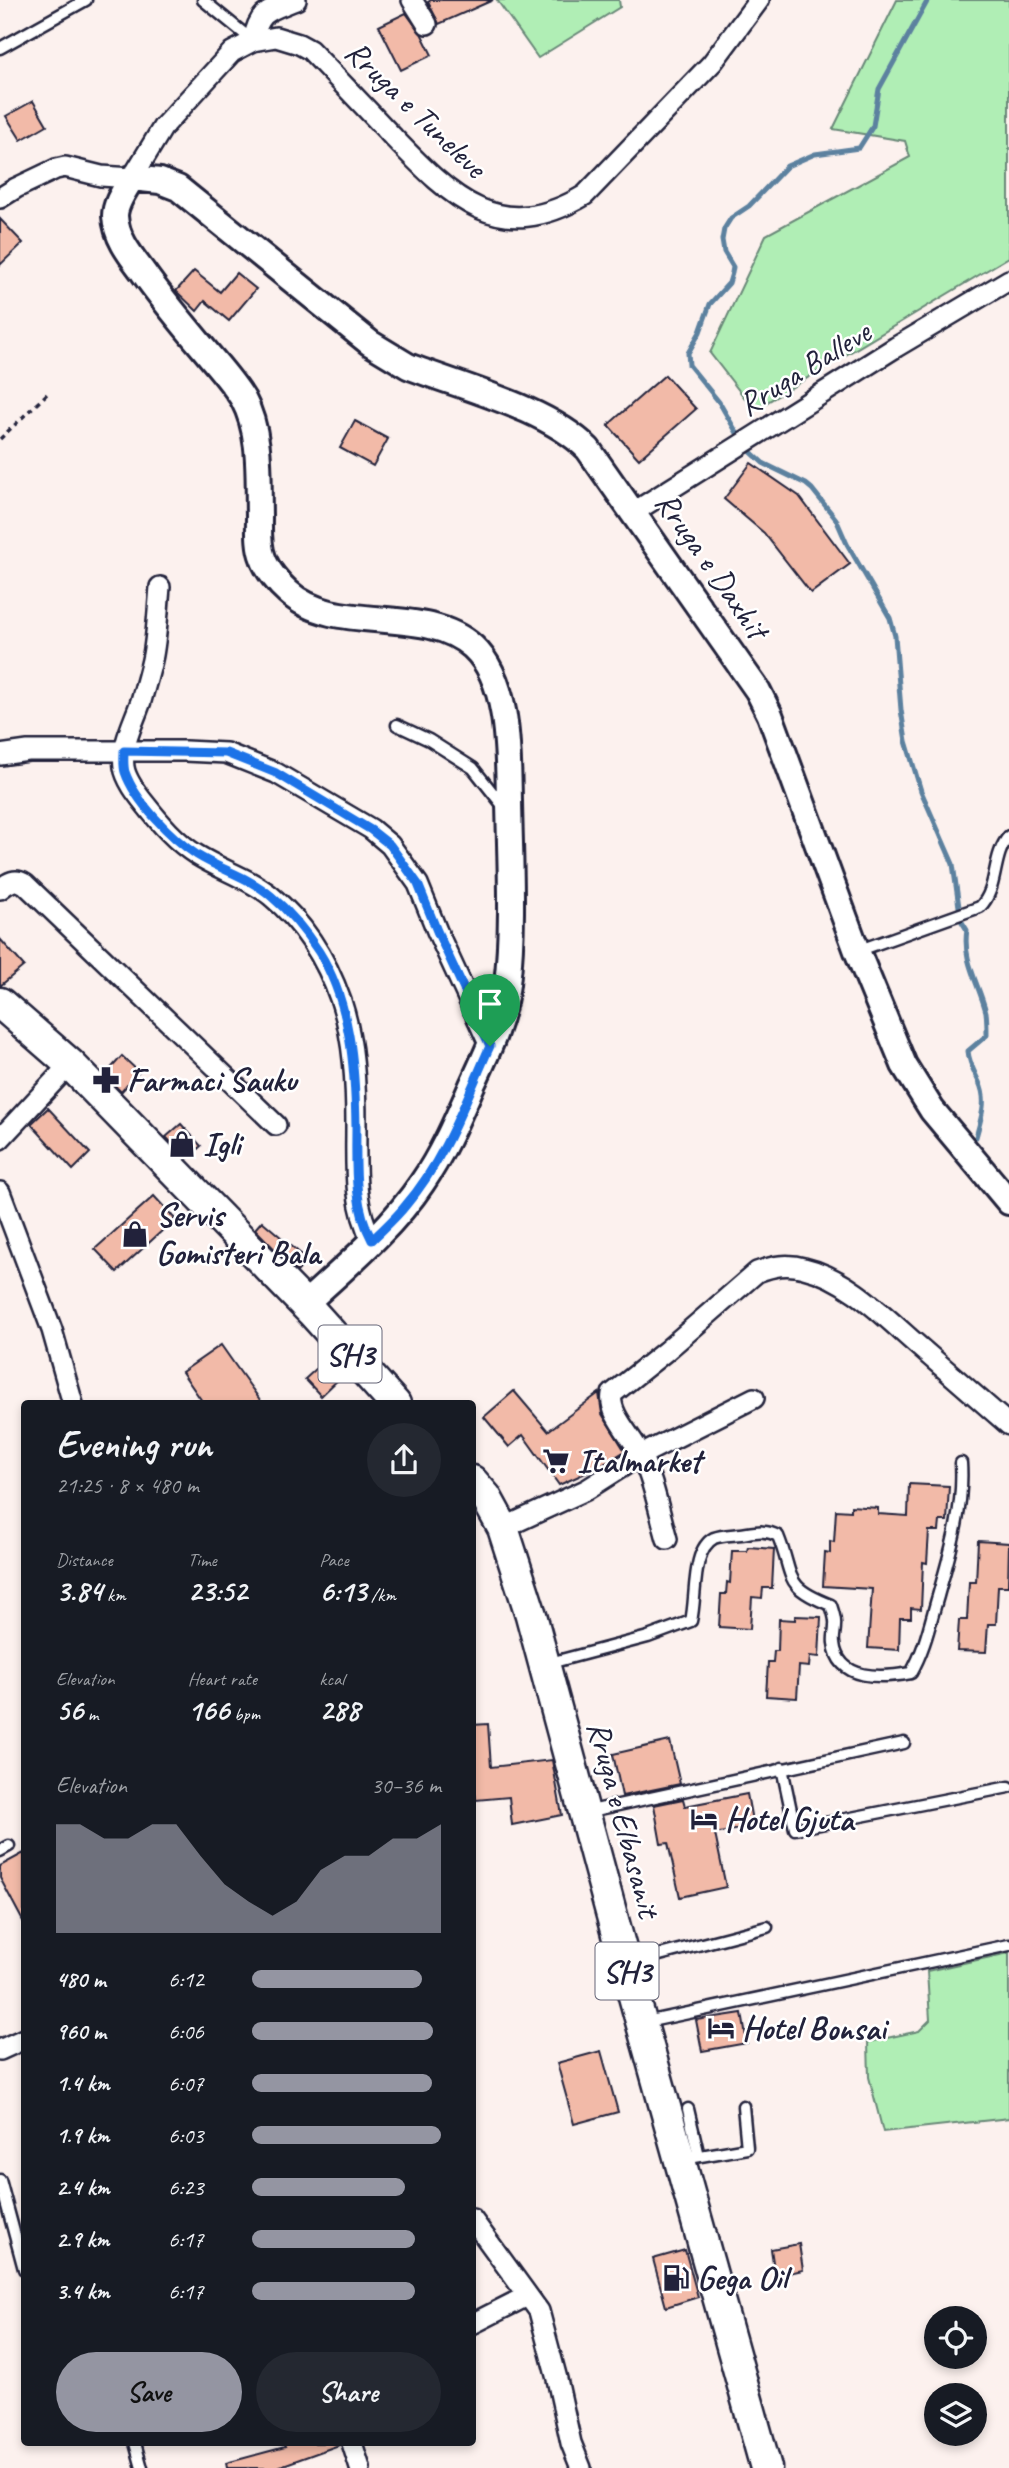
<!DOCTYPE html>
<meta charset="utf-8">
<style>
:root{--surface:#171b24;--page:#242831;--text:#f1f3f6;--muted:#9ea1a6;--accent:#9495a2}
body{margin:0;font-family:Caveat,sans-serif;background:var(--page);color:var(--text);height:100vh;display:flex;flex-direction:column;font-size:26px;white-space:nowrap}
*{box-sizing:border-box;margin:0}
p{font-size:23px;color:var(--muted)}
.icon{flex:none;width:38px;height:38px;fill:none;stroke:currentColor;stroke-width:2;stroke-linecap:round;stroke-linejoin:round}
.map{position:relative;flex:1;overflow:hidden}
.sheet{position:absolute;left:21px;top:1400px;width:455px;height:1046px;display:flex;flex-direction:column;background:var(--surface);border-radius:7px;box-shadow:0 4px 10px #0003}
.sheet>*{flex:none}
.fabs{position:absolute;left:924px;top:2306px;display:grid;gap:14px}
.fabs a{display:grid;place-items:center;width:63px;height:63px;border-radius:50%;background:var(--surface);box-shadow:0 4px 10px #0003;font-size:35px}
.pin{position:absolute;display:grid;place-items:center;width:60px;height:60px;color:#fff;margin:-72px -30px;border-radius:50% 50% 50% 0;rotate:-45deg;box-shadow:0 0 7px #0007}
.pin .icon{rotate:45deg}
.round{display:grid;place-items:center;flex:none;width:74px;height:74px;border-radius:37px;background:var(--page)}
.head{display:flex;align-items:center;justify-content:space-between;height:119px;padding:0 35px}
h1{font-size:38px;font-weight:700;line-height:52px}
.metrics{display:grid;grid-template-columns:repeat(3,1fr);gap:10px;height:119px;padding:7px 35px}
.metrics div{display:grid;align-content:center}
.metrics b{font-size:30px;font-weight:700}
.metrics small{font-size:19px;font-weight:400}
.metrics p{font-size:19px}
.chart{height:196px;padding:14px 35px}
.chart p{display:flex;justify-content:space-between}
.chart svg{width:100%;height:126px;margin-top:7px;fill:var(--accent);opacity:.7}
.action{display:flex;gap:14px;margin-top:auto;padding:14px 35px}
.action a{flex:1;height:80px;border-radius:42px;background:var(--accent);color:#111;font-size:28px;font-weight:700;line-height:80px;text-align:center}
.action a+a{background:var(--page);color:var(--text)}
ul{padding:0 35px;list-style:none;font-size:23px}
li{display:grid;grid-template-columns:112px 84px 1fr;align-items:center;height:52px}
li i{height:18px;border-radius:9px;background:var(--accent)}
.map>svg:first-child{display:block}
.green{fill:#b0eeb5;stroke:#698878;stroke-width:2}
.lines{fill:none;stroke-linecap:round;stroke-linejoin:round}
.stream{stroke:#5c819f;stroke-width:5}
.building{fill:#f2baa8;stroke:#22223b;stroke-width:2}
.service-casing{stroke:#22223b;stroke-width:15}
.minor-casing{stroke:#22223b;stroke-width:24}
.tertiary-casing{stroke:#22223b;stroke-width:30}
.primary-casing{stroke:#22223b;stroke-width:35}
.path{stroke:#22223b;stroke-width:3.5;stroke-dasharray:5 5;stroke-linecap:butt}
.service{stroke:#fff;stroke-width:10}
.minor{stroke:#fff;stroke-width:19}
.tertiary{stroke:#fff;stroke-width:24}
.primary{stroke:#fff;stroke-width:30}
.route-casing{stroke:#fff;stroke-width:14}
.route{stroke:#1a73e8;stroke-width:9}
.labels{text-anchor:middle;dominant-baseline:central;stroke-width:5;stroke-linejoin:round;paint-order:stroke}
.shield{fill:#fff;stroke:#646476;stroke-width:2}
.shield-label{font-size:32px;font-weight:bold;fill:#22223b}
.street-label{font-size:33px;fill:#22223b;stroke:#fff}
.poi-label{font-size:33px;font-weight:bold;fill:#22223b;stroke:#fff;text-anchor:start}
</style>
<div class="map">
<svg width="1009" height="2468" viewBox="0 0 1009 2468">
<rect width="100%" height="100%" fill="#fcf1ee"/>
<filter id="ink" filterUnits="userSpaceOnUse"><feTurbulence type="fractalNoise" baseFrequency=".0143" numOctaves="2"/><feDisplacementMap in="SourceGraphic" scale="14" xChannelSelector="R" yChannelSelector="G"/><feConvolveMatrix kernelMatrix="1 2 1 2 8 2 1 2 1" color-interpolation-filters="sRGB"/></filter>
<g filter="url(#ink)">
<!-- green -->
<g class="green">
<path d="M497 0H619L620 7 538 58Z"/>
<path d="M897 0H1009V257L754 410 710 353 766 235 910 157 905 141 833 129Z"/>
<path d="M1009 1953V2118L883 2132 869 2077 868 2042 919 2031 930 2020 927 1971Z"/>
</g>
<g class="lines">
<!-- stream -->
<g class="stream">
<path d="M737 433 719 402 689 365 688 353 700 332 710 304 729 283 732 273 733 267 724 252 722 240 724 229 731 218 749 206 787 166 815 154 859 148 873 126 879 89 928 0"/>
<path d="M751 452 763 463 806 484 812 489 836 519 847 544 890 618 895 636 901 710 906 741 921 791 953 864 959 907"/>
<path d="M962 922 967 930C962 960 979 984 986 1012 987 1020 987 1028 987 1035L968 1051C969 1063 974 1071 979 1082 988 1101 981 1118 976 1137"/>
</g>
</g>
<!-- building -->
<g class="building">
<path d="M431 0H493L439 24 428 2Z"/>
<path d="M406 13 422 35 432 55 401 70 379 26Z"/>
<path d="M33 101 47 125 21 140 6 116Z"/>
<path d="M0 219 23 243 0 265Z"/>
<path d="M194 271 220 292 236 273 256 289 229 321 205 301 197 311 176 291Z"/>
<path d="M665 375 696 409 639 459 608 425Z"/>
<path d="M355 421 388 439 373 466 340 448Z"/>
<path d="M751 463 799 496 850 564 811 593 764 533 724 499Z"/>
<path d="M0 939 24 966 0 986Z"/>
<path d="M122 1056 139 1072 121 1092 105 1075Z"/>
<path d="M48 1108 90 1153 73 1170 31 1124Z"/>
<path d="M181 1124 201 1146 187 1159 166 1137Z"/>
<path d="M154 1196 175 1219 117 1272 95 1249Z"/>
<path d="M262 1221 308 1260 297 1272 255 1229Z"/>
<path d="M221 1345 235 1365 263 1404H204L182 1372Z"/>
<path d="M328 1358 344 1374 321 1396 305 1379Z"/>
<path d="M514 1391 548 1431 599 1393 602 1414 625 1451 599 1467 559 1485 523 1435 509 1447 484 1417Z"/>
<path d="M909 1484 949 1486 947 1521H940L939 1531H929L927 1563 923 1562 921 1609 911 1608V1618H900L899 1650 868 1648 872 1589 823 1586 825 1552 830 1553V1541L834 1542 836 1510 851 1511V1506L878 1508V1514L908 1516Z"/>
<path d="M978 1541 1009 1543 1008 1586H998L996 1624H988L986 1652 957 1651 959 1620H967L969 1582H976Z"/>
<path d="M748 1547 774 1549 772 1588H763L762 1598 752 1597 750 1629 719 1627 721 1594H726L727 1582 730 1583 732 1551H747Z"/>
<path d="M795 1616 821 1617 819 1657 810 1656 809 1667 799 1666 797 1698 766 1696 768 1662H773L774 1651H778L779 1619 795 1620Z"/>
<path d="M488 1724 491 1767 552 1760 562 1815 512 1825 509 1797 476 1800 472 1769V1725Z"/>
<path d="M670 1741 680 1784 622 1796 613 1754Z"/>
<path d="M747 1794 753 1826 715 1834 726 1887 680 1897 668 1843 661 1844 654 1805 683 1799 685 1806Z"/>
<path d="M24 1853V1923L0 1878V1866Z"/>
<path d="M742 2013 747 2043 702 2051 696 2020Z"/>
<path d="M601 2051 618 2112 574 2124 557 2063Z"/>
<path d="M799 2244 803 2270 775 2276 771 2249Z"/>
<path d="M685 2250 698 2297 666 2307 653 2259Z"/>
<path d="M283 2443H339V2445L275 2468H227L226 2463 285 2447Z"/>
</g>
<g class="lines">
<defs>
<g id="service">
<path d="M203 0 252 40"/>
<path d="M0 48 86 0"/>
<path d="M397 725 429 740 473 768 504 807"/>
<path d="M857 951 980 907C999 888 991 857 1009 836"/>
<path d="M546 1664 648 1637 691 1621C697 1597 691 1550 714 1538 721 1535 733 1535 741 1534 755 1532 766 1529 778 1536 795 1578 782 1586 831 1605 833 1612 836 1619 835 1626 835 1632 833 1638 834 1643 838 1682 883 1678 911 1673 925 1649 930 1623 938 1596 950 1553 964 1509 961 1463"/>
<path d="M782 1768 795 1829 1009 1787"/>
<path d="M586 1812 904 1743"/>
<path d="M0 1851 9 1846"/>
<path d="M629 1963 767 1927"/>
<path d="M646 2022 1009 1945"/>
<path d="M688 2109 699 2156"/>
<path d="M683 2159 747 2148 743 2106"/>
<path d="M0 2180 24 2269"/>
<path d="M135 2443 142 2468"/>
</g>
<g id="minor">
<path d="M412 0 427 24"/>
<path d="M253 41C259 10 269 11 296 0"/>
<path d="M0 198 16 188 56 169 65 167 101 176 132 178 163 127 232 52 253 41 276 37 299 44 310 50C338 79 365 107 392 136 451 197 498 247 585 195L712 63 759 0"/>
<path d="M634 512 896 347 1009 280"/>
<path d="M160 587C158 609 157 633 153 655 150 671 145 686 141 701 134 722 121 745 124 767 126 780 137 794 145 804 160 823 176 842 197 855 221 870 249 878 271 896 304 923 327 961 341 1001 354 1040 356 1085 356 1126 356 1165 353 1205 372 1240"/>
<path d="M0 755 28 751H185L226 753 276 773 371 829 390 845 418 884 437 931 490 1046"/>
<path d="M0 889C9 882 15 878 25 884L276 1125"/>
<path d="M0 1139 70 1064"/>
<path d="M0 1192 52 1330 73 1404"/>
<path d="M503 1528 586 1490 641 1455 754 1398"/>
<path d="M667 1539C659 1511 653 1479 640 1453 632 1436 608 1414 612 1394L666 1351 757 1272C773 1266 787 1263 804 1268 847 1278 883 1315 915 1343 946 1370 978 1398 1009 1425"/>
<path d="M0 2050 24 2039"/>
<path d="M472 2219 539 2311 557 2379 571 2443 581 2468"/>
<path d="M472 2324 527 2296"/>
<path d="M352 2443 360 2468"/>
</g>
<path id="tertiary" d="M305 1304C345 1267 391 1229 422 1183 443 1153 458 1117 473 1083 488 1051 503 1019 507 984 514 924 510 861 509 801 508 755 510 681 473 647 425 603 336 636 288 592 279 584 267 570 263 558 258 546 259 530 259 516 258 478 262 434 243 399 232 381 217 365 204 349 183 324 162 299 143 272 131 256 116 238 115 216 115 203 125 190 132 178L160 181 178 188 370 343 408 366C464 388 547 408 588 449L758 691 770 715 857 951 904 1065 932 1110 1009 1202"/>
<g id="primary">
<path d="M0 1003 70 1064 312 1312 395 1404"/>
<path d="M472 1481 486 1497 503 1528 531 1615 625 1964 766 2468"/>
</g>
</defs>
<!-- service casing -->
<use href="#service" class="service-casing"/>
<!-- minor casing -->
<use href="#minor" class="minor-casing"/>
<!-- tertiary casing -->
<use href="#tertiary" class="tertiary-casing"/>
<!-- primary casing -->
<use href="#primary" class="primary-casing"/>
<!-- path -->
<path class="path" d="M0 439 50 391"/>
<!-- service -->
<use href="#service" class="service"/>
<!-- minor -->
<use href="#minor" class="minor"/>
<!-- tertiary -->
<use href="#tertiary" class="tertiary"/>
<!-- primary -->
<use href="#primary" class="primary"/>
</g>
</g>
<g class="lines" filter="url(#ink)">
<defs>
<path id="route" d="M124 751 226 753 276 773 371 830 390 845 418 884 437 931 490 1046C466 1099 445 1160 406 1205 396 1218 383 1229 372 1240 353 1205 356 1165 356 1126 355 1068 351 1003 319 952 306 932 289 911 271 896 249 877 221 870 197 855 171 838 135 801 125 772 123 765 124 758 124 751Z"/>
</defs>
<!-- route casing -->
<use href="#route" class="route-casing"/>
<!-- route -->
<use href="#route" class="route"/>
</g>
<!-- icons -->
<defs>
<symbol id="pharmacy-bare" viewBox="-9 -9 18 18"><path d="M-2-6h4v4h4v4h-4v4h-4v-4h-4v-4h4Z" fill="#22223b" stroke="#fff" stroke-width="2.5" paint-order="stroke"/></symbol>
<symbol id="shop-bare" viewBox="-9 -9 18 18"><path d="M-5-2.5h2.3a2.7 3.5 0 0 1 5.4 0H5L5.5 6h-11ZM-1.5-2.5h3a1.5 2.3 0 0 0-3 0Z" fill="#22223b" stroke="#fff" stroke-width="2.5" paint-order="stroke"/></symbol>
<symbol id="supermarket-bare" viewBox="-9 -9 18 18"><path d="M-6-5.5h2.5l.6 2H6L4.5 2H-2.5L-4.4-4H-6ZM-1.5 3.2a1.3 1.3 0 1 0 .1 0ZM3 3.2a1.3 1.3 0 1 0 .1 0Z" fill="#22223b" stroke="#fff" stroke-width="2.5" paint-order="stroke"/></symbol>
<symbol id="hotel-bare" viewBox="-9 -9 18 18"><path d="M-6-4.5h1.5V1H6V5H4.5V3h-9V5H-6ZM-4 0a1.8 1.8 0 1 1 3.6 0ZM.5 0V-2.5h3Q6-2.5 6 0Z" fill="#22223b" stroke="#fff" stroke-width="2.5" paint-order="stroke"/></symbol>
<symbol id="fuel-bare" viewBox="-9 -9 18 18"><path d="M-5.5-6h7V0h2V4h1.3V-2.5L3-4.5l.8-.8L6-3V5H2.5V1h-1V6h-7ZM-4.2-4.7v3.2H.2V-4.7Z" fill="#22223b" stroke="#fff" stroke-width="2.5" paint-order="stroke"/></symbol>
</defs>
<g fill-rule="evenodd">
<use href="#pharmacy-bare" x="87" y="1061" width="38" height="38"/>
<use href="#shop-bare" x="163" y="1125" width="38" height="38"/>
<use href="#shop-bare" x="116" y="1215" width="38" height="38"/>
<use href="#supermarket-bare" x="537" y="1442" width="38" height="38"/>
<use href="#hotel-bare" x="685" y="1800" width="38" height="38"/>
<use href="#hotel-bare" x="702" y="2009" width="38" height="38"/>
<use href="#fuel-bare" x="657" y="2259" width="38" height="38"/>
</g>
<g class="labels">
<!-- shield labels -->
<g class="shield">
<rect x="318.5" y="1325.5" width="63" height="57" rx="5"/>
<rect x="595.5" y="1942.5" width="63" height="57" rx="5"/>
</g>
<g class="shield-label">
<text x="350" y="1354">SH3</text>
<text x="627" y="1971">SH3</text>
</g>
<!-- street labels -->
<g class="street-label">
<text transform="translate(416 109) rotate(44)">Rruga e Tuneleve</text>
<text transform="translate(804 368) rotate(-32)">Rruga Balleve</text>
<text transform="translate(712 565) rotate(55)">Rruga e Daxhit</text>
<text transform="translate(624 1819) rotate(75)">Rruga e Elbasanit</text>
</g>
<!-- poi labels -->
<g class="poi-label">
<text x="127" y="1080">Farmaci Sauku</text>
<text x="203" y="1144">Igli</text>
<text x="156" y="1215">Servis<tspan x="156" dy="38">Gomisteri Bala</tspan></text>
<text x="577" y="1461">Italmarket</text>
<text x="725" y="1819">Hotel Gjuta</text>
<text x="742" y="2028">Hotel Bonsai</text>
<text x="697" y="2278">Gega Oil</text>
</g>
</g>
</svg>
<div class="fabs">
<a><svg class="icon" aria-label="locate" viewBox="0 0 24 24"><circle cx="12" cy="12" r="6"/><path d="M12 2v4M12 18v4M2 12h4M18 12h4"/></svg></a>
<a><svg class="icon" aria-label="layers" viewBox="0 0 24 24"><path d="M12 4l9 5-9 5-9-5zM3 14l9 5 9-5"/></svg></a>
</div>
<div class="pin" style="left:490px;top:1046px;background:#1e9e55"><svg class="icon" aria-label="arrive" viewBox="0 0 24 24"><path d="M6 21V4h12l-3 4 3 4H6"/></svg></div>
<section class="sheet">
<div class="head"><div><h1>Evening run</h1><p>21:25 · 8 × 480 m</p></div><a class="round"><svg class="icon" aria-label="share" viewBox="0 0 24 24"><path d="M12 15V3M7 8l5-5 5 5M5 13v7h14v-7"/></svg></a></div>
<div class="metrics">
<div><p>Distance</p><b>3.84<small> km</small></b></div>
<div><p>Time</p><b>23:52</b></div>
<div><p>Pace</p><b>6:13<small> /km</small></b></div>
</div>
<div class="metrics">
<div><p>Elevation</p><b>56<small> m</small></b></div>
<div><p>Heart rate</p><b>166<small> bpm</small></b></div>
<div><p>kcal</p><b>288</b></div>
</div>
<div class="chart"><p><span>Elevation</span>30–36 m</p>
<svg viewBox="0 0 160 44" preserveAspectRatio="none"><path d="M0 44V6L10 6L20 11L30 11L40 6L50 6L60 17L70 27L80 33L90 38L100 33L110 22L120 17L130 17L140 11L150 11L160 6V44z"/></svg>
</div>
<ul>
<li><b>480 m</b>6:12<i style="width:90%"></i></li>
<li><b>960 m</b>6:06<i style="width:96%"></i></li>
<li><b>1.4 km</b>6:07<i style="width:95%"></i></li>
<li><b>1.9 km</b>6:03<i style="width:100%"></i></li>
<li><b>2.4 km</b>6:23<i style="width:81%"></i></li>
<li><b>2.9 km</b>6:17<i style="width:86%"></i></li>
<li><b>3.4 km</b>6:17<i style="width:86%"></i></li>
</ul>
<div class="action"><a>Save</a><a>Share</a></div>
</section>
</div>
